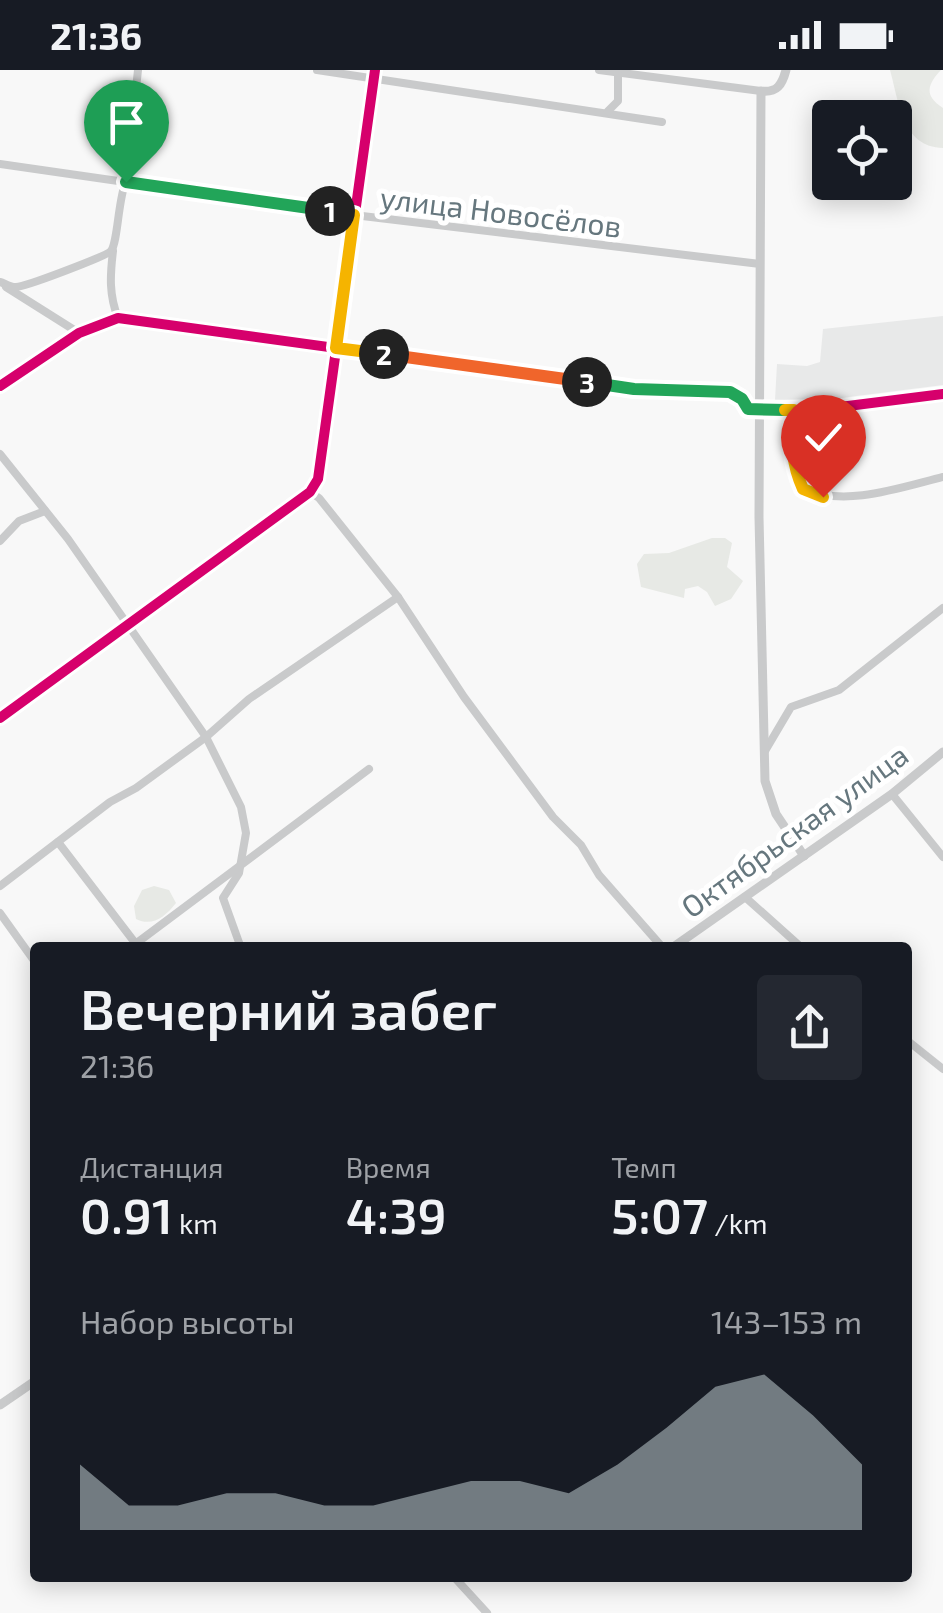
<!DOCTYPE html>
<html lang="ru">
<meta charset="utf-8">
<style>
:root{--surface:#171b24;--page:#242831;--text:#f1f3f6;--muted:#9ea1a6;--accent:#99a4a9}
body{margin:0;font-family:"Exo 2",sans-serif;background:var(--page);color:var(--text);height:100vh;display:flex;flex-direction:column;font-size:38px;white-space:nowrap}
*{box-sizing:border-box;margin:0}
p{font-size:32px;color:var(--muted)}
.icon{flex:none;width:55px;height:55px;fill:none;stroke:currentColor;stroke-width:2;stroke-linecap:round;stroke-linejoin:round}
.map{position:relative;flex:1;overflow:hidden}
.details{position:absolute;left:30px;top:872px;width:882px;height:640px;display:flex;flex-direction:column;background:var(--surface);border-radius:10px;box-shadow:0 5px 25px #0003}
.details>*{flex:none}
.controls{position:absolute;left:812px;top:30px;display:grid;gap:20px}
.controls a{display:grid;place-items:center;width:100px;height:100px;border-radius:10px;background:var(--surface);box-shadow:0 5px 25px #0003;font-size:50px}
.pin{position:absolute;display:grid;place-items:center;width:85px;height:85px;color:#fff;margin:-102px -42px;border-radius:50% 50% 50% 0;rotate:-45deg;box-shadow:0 0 10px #0007}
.pin .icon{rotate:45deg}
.km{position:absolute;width:50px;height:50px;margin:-25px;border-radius:50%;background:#222;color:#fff;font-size:28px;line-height:50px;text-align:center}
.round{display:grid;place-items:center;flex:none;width:105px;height:105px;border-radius:10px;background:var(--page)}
.head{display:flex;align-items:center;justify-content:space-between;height:170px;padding:0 50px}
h1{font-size:55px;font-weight:600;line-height:75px}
.metrics{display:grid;grid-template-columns:repeat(3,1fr);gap:15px;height:170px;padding:10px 50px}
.metrics div{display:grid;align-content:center}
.metrics b{font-size:50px;font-weight:600}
.metrics small{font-size:28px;font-weight:400}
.metrics p{font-size:28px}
.chart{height:280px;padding:20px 50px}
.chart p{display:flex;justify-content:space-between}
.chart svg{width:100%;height:180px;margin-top:10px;fill:var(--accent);opacity:.7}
.status{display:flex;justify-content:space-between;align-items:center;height:70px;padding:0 50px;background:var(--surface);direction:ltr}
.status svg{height:28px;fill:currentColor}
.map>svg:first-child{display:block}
.built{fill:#e8e9e9}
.green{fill:#e7e9e5}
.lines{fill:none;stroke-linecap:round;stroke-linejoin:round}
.minor{stroke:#c9cacb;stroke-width:8}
.tertiary{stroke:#c9cacb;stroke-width:9}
.cycleway-casing{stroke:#fff;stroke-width:16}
.cycleway{stroke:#d6006c;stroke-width:10}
.split-1-casing{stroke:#fff;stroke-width:20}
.split-2-casing{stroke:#fff;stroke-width:20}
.split-3-casing{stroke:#fff;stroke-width:20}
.split-4-casing{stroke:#fff;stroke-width:20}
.split-5-casing{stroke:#fff;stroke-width:20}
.split-1{stroke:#22a559;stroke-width:12}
.split-2{stroke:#f5b400;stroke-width:12}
.split-3{stroke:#f0652b;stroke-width:12}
.split-4{stroke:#22a559;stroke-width:12}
.split-5{stroke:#f5b400;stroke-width:12}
.labels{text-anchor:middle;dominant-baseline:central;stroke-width:10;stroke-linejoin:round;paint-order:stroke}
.street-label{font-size:30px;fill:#66777e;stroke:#fff}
</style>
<div class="status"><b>21:36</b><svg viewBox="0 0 49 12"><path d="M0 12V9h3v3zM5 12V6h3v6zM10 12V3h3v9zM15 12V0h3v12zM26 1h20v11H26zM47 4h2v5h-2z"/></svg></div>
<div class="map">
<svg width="943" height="1543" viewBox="0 0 943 1543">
<rect width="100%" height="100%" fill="#f8f8f8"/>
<!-- built -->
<path class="built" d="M943 246V315L841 328 775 330 777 294 807 296 820 292 823 259Z"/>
<!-- green -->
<g class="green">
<path d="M890 0H941C928 14 923 25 943 38V78C902 77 899 32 890 0Z"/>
<path d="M712 468H725L732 473 727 497 743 511 731 529 715 536 707 522 698 516 685 519 684 528 641 517 637 494 644 484 669 483Z"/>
<path d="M154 816 169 820 176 833C165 847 152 857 136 849L134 836 142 820Z"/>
</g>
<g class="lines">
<!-- minor -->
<g class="minor">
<path d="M317 0 662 52"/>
<path d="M599 0 761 21"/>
<path d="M608 41 618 31V3"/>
<path d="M0 94 354 145 760 194"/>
<path d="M113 181C110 206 109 225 118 248"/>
<path d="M0 212C4 213 11 217 15 217 23 218 106 186 111 181 118 172 118 129 126 111L138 0"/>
<path d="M6 217 79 263"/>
<path d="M0 316 79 263 118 248 634 319 730 322 741 329 748 339 832 338 943 324"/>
<path d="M794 340C790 366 792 395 803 419 846 437 899 418 943 407"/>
<path d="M0 384 68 469 206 667 241 737 246 763 239 803 223 828 241 878"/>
<path d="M310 422 319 428 398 527 464 627 553 747 581 775 599 805 663 878"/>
<path d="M0 471 19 451 45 441"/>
<path d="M0 648 310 422 318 409 375 0"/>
<path d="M765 681 791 637 839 620 943 538"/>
<path d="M892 724 943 787"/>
<path d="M58 772 139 878"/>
<path d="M0 816 110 732 136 718 206 667 249 629 398 527"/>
<path d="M745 827 802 878"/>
<path d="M0 843 35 892"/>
<path d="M130 878 369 699"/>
<path d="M908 971 943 999"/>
<path d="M455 1508 487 1543"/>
</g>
<!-- tertiary -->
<g class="tertiary">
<path d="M786 0C782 15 777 23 761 21L759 447 765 711 776 744 804 786"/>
<path d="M672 878 892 724 943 682"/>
<path d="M0 1335 35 1311"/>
</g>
<defs>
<g id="cycleway">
<path d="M0 316 79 263 118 248 634 319 730 322 741 329 748 339 832 338 943 324"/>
<path d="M0 648 310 422 318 409 375 0"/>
</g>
</defs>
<!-- cycleway casing -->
<use href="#cycleway" class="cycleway-casing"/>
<!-- cycleway -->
<use href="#cycleway" class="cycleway"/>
</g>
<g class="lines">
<defs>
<path id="split-1" d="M126 112 330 141"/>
<path id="split-2" d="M330 141 354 145 336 278 384 284"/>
<path id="split-3" d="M384 284 587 312"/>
<path id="split-4" d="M587 312 634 319 730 322 742 329 748 339 785 340"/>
<path id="split-5" d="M785 340H794C790 366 792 395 803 419L823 427"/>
</defs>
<!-- split-1 casing -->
<use href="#split-1" class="split-1-casing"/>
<!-- split-2 casing -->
<use href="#split-2" class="split-2-casing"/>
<!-- split-3 casing -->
<use href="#split-3" class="split-3-casing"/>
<!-- split-4 casing -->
<use href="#split-4" class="split-4-casing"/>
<!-- split-5 casing -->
<use href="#split-5" class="split-5-casing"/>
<!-- split-1 -->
<use href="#split-1" class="split-1"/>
<!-- split-2 -->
<use href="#split-2" class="split-2"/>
<!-- split-3 -->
<use href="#split-3" class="split-3"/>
<!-- split-4 -->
<use href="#split-4" class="split-4"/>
<!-- split-5 -->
<use href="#split-5" class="split-5"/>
</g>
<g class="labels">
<!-- street labels -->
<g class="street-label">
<text transform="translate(501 141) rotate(7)">улица Новосёлов</text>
<text transform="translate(794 760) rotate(-36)">Октябрьская улица</text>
</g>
</g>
</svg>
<div class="controls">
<a><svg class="icon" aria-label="locate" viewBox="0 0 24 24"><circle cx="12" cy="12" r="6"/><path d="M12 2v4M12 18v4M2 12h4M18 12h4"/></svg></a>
</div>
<div class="pin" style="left:126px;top:112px;background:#1e9e55"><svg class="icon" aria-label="arrive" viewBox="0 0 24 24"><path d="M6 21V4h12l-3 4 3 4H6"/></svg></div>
<div class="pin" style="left:823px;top:427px;background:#d93025"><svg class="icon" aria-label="check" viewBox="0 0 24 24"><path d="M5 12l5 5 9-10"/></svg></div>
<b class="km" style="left:330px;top:141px">1</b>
<b class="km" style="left:384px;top:284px">2</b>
<b class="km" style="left:587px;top:312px">3</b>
<section class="details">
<div class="head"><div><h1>Вечерний забег</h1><p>21:36</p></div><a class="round"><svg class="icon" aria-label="share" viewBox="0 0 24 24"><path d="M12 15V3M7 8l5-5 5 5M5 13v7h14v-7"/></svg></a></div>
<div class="metrics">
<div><p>Дистанция</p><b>0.91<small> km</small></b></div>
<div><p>Время</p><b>4:39</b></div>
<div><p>Темп</p><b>5:07<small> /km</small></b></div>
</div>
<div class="chart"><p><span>Набор высоты</span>143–153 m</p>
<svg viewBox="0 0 160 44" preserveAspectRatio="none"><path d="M0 44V28L10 38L20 38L30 35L40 35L50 38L60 38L70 35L80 32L90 32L100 35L110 28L120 19L130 9L140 6L150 16L160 28V44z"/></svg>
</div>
</section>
</div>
